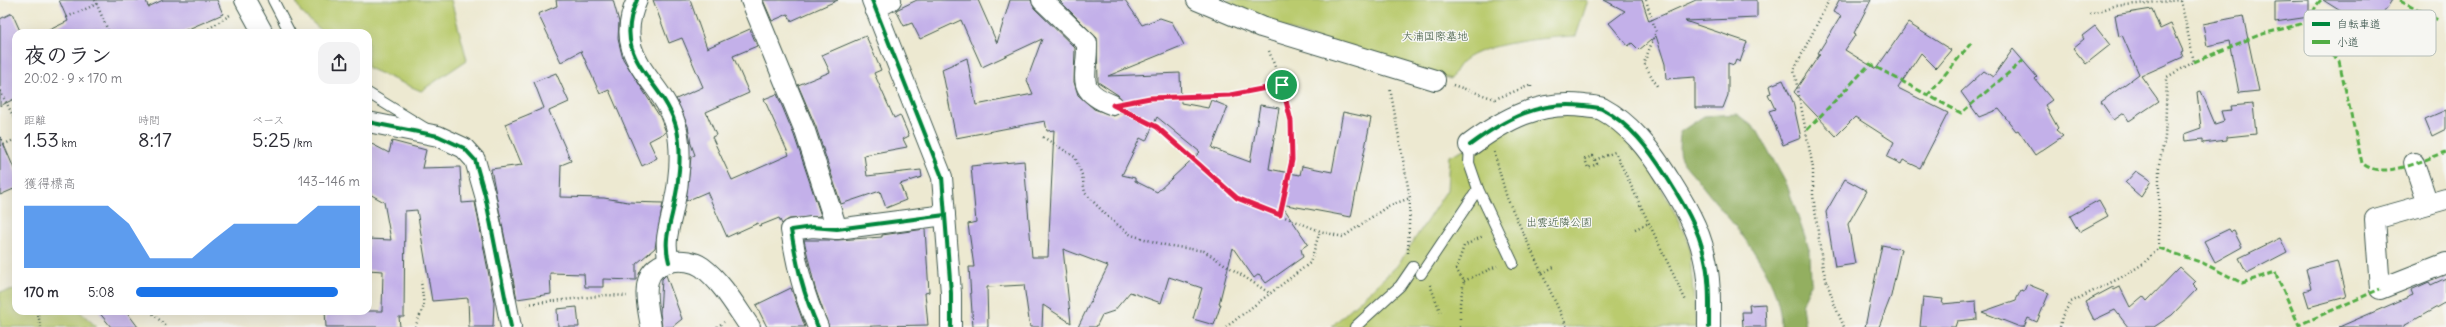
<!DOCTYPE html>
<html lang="ja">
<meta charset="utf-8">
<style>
:root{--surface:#fff;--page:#f2f2f3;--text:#2b2b33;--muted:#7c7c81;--accent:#1a73e8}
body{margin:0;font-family:Delius,"Klee One",sans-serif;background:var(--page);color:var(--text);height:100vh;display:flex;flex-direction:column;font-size:15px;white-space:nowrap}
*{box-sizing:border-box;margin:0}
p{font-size:13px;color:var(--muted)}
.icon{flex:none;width:22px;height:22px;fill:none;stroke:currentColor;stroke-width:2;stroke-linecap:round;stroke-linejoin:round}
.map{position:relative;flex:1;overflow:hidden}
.side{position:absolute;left:12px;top:29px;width:360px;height:286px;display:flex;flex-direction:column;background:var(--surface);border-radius:12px;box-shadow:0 4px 16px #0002}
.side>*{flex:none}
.pin{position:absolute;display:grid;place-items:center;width:34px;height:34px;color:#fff;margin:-17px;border:2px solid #fff;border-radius:50%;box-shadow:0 1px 4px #0007}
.round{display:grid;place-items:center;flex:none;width:42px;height:42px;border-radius:12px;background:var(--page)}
.headline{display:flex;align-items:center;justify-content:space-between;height:68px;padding:0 12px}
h1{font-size:22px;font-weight:600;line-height:30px}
.metrics{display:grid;grid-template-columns:repeat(3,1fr);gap:6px;height:68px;padding:4px 12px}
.metrics div{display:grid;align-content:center}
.metrics b{font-size:20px;font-weight:600}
.metrics small{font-size:11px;font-weight:400}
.metrics p{font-size:11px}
.chart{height:112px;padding:8px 12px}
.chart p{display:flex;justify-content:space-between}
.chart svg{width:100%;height:72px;margin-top:4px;fill:var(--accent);opacity:.7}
ul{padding:0 12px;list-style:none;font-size:13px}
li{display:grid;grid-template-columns:64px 48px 1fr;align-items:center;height:30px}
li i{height:10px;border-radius:5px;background:var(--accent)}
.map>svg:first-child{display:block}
.green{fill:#bacb6e;stroke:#6c8451}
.forest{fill:#93af61;stroke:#59764a}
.building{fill:#c3b0e9;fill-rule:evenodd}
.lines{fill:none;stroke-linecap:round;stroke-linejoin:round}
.service-casing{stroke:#3e574c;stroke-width:12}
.minor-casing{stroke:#3e574c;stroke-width:22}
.tertiary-casing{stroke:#3e574c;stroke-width:24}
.path{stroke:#3e574c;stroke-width:2.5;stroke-dasharray:1 3;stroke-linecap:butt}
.service{stroke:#fff;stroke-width:10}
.minor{stroke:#fff;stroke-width:20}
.tertiary{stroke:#fff;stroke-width:22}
.quiet{stroke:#52ad45;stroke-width:3;stroke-dasharray:6 3;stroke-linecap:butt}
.cycleway-casing{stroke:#f6f6f2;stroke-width:6}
.cycleway{stroke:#00873e;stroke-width:4}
.route-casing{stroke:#fff;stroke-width:8}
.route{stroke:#e11d48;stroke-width:5}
.labels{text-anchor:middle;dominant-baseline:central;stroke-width:3;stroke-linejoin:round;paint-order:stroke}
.park-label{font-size:11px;fill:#3e5940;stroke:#f6f6f2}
.key{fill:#f6f6f2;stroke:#b6beb9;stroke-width:1}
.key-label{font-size:11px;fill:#1f3d34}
</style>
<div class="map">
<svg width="2446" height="327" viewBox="0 0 2446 327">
<rect width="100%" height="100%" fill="#f6f6f2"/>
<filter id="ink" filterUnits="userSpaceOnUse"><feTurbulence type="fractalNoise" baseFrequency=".025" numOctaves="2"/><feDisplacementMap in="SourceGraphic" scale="8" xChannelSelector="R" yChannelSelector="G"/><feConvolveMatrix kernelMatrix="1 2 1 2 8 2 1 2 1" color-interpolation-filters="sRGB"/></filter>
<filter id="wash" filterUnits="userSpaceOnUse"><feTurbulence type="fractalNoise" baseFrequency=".012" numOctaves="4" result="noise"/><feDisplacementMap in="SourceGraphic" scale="16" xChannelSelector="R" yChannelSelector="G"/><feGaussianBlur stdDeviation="0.9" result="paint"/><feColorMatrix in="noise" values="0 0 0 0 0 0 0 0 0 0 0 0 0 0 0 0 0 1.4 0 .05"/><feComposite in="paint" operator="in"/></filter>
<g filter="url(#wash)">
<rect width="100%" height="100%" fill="#ede9d1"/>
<!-- green -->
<g class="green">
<path d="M295 0H451L467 60 421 91 368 68V33H324L301 12Z"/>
<path d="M1205 0H1588L1576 36C1549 37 1483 43 1463 61 1458 65 1454 73 1451 79L1327 43Z"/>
<path d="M1571 111 1599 117 1622 135 1645 160 1671 205 1689 243 1696 327H1331L1397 266 1447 190 1449 156 1539 115Z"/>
<path d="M16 290V311H79L97 327H0V292Z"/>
</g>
<!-- forest -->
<path class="forest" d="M1737 114 1757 130 1787 185 1810 252 1811 283 1802 306 1805 327H1781C1782 273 1731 223 1700 183 1695 175 1683 165 1680 156 1678 150 1680 139 1680 132L1704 116Z"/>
<g id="blocks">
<!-- building -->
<g class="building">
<path d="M59 0H146L148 7 163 0H217L223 14 179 33H43L68 21Z"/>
<path d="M556 0H613L619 22 618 39 623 59 660 117 666 132 649 141 657 158 642 166 609 90 600 94 581 51 561 62 538 14 557 6Z"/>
<path d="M653 0H690L707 48 750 29 757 46 733 56 749 93 706 112 716 135 712 137 732 180 789 155 764 99 777 94 794 135 821 216 789 219 782 224 779 218 759 226 758 223 727 237 707 192 686 201 691 157 695 155 691 144 688 126 676 99 703 87 682 38 669 43Z"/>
<path d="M763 0H838L791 21 788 14 772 21Z"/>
<path d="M917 0H978L997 43 1010 0H1031L1034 8 1075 48 1074 82 1078 95 1094 109 1114 116 1123 110 1124 103 1118 95 1098 82 1097 38 1059 0H1125L1142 25 1160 18 1172 22 1184 45 1108 76 1180 73 1181 103 1208 108 1211 100 1228 107 1212 148 1250 162 1260 105 1279 108 1269 169 1300 175 1302 166 1332 172 1343 112 1371 118 1351 217 1281 204 1308 244 1301 249 1303 257 1266 283 1259 274 1254 278 1233 248 1219 304H1221L1214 325 1193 319 1202 288 1169 277 1161 303 1130 292 1114 311 1102 315 1096 327H1078L1108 266 1063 249 1071 323 1043 305 1042 327H1030L1024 285 987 287 988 327H973L969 267H974L968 224 976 222 971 166 1024 161 1032 257H1048L1054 130 1047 131 1045 121 956 138 942 69 967 58 976 105 1033 94 1027 80 1042 39 982 67 961 20 920 39 912 23 904 26 896 10ZM1157 117 1200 152 1157 192 1135 181V178L1122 175 1140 138 1146 141Z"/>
<path d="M1604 0H1642L1649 21 1696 0H1757V18L1685 21 1747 42 1740 62 1736 60 1734 65 1728 63V95L1723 108H1695V77L1666 79 1665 64 1656 36 1639 50 1632 43 1628 46 1609 23 1625 11Z"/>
<path d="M1839 0H1871L1854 33 1856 34 1845 50 1876 69 1908 23 1951 50 1936 68 1921 53 1898 88 1948 113 1920 168 1903 160 1901 164 1887 157 1894 142 1855 117 1836 136 1794 92 1820 54 1818 53 1841 16 1833 12Z"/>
<path d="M2309 0V17L2275 22V1Z"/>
<path d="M2323 0H2392L2372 31Z"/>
<path d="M2152 9 2160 29 2171 24 2183 51 2181 52 2183 57 2141 76 2159 101 2129 121 2124 113 2114 120 2101 102 2139 74 2122 35 2119 37 2115 15Z"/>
<path d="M12 13 21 33H16V98L0 106V19Z"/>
<path d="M2243 16 2259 91 2239 93 2229 41 2207 46 2203 24Z"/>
<path d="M2095 26 2110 45 2086 64 2073 48 2084 39 2082 36Z"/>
<path d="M866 36 881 70 874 73 894 118 900 115 909 136 903 139 907 147 864 155 867 176 921 170 922 177 900 184 906 200 886 208 880 191 841 204 816 127 798 85 830 72 822 55Z"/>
<path d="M2013 49 2037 77 2035 79 2052 100 2045 105 2058 128 2056 130 2063 136 2035 155 2018 130 2016 131 1999 109 1979 117 1961 92 1984 71 1993 77Z"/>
<path d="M556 73 569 102 549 111 571 161 561 165 560 197 604 198 628 202 663 203 655 248 636 264V280L603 279V287H585L584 274 550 273 551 294 517 299 491 169 522 165 505 124 544 108 534 82Z"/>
<path d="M1783 80 1793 102 1801 138 1783 145 1769 111 1775 109 1768 94 1771 93 1769 86Z"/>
<path d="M2201 91 2215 124 2224 121 2221 111 2232 110 2231 106 2253 104 2256 134 2227 137V140L2203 143V139L2185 141 2184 134 2201 128 2197 92Z"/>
<path d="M2446 110V129L2432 136 2425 119Z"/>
<path d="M0 136 16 173V188L0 195Z"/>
<path d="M392 141 426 150 422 168 460 167 462 203 475 202 494 302 493 327H469L468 298 432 301 417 210 405 211 404 317H399L400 327H326L325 311H382L383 271 368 270V239L391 240 384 202 368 193V142L389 153Z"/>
<path d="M2136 171 2151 181 2141 197 2125 183Z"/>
<path d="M1845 179 1867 191 1848 224 1855 264 1835 267 1826 212Z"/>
<path d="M2099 200 2108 216 2079 232 2070 216Z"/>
<path d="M925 229 929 292 925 293 928 325 829 327 815 288 804 240H838L882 237V235Z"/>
<path d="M2229 229 2231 232 2234 231 2242 247 2215 262 2204 241Z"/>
<path d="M2280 238 2287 252 2247 273 2239 258Z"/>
<path d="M1882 245 1901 249 1891 296 1879 327H1865Z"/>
<path d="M2337 261 2346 297 2309 307 2304 291 2311 289 2306 269Z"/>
<path d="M2180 267 2195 281 2192 284 2197 289 2172 315 2154 327H2128L2115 310 2094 320 2085 302 2113 287 2114 290 2120 287 2130 307 2143 296 2147 301Z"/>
<path d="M666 275 682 319 672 327H662L660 313 662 279Z"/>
<path d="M2446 278V302L2402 327H2339L2413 295 2411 290 2429 282 2431 285Z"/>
<path d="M2027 284 2049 293 2037 322 2028 318 2024 327H2020L1982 312 2016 300 2021 290 2024 291Z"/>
<path d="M791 288 805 327H767L756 305Z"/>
<path d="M1923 297 1943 299 1942 304 1976 301 1977 319 1957 321 1955 327H1920Z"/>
<path d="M1765 304 1766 327H1743L1742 312H1750L1749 305Z"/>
<path d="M577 307 579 327H558L557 309Z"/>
<path d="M98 311H126L138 327H111Z"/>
</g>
</g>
</g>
<g filter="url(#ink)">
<use href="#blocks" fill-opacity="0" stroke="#3e574c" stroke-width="1"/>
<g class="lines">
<defs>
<g id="service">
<path d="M273 0 290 33"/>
<path d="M368 93 425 128"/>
<path d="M1478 189 1513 263"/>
<path d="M1421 274 1478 189 1469 163 1470 145"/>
<path d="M1355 327 1400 286 1413 267"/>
</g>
<g id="minor">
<path d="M245 0 263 33"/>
<path d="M637 0C609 62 666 80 677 130 682 152 679 183 674 205 670 227 663 239 669 262"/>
<path d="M751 0 805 131 837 229"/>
<path d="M872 0 942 177 951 293V327"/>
<path d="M1042 0 1087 43C1088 77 1073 90 1113 105"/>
<path d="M1197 0 1261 27 1435 80"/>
<path d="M875 9 891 0"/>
<path d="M368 122 438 136 464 148 475 160 485 195 511 327"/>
<path d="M2414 163 2428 204"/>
<path d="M2446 199 2375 219 2380 289 2446 263"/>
<path d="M651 327C649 313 644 295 648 281 653 259 686 256 702 267 722 282 736 307 750 327"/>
<path d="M818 327C803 294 797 266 791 230L812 227 837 229 945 215"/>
</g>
<path id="tertiary" d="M1470 145C1505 119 1540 100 1584 106 1590 107 1597 107 1602 109 1630 124 1649 149 1666 176 1681 200 1698 226 1704 255 1710 279 1709 303 1709 327"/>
</defs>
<!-- service casing -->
<use href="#service" class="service-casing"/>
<!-- minor casing -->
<use href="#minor" class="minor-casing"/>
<!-- tertiary casing -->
<use href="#tertiary" class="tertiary-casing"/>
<!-- path -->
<g class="path">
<path d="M95 0 109 33"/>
<path d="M1646 0 1656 32 1644 63 1657 86"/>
<path d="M1829 0 1794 70 1813 168V195L1823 269 1833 301 1844 327"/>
<path d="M2090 14 2114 6 2181 0"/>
<path d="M67 17 97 4"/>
<path d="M202 33 230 15"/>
<path d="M1269 51C1282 85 1297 124 1292 161 1289 179 1284 198 1280 215"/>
<path d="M1453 85 1495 99 1531 85V89"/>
<path d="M0 91 16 121"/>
<path d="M1133 101 1229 95 1282 85"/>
<path d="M1131 114 1157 127 1237 198 1320 231 1343 237 1388 206 1410 198 1390 88"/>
<path d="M1043 137 1075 157 1082 175 1085 193 1109 218 1131 235 1165 245 1204 251 1271 294"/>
<path d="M0 146 16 139"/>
<path d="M1494 152 1507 198 1567 327"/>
<path d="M1593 156 1597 164 1588 168 1585 159Z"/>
<path d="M1595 160 1615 152 1686 301"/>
<path d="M1635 229 1649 223"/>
<path d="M1408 253 1410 198"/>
<path d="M1542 273 1554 267"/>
<path d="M1464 281 1497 266"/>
<path d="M1430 285 1441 314"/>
<path d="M527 304 608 295 627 296"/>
<path d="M37 311 41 327"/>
<path d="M150 311 167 327"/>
<path d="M415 327 424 306 421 281"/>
<path d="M717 327 724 322"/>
<path d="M1226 327 1310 263 1320 231"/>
<path d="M1460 327V303L1464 281 1456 269 1464 246 1483 236"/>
<path d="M2060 327 2062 316 2071 302 2120 278 2143 264 2159 248V164L2165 138 2167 77 2194 62 2181 1"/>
</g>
<!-- service -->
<use href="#service" class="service"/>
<!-- minor -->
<use href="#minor" class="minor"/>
<!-- tertiary -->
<use href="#tertiary" class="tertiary"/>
<!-- quiet -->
<g class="quiet">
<path d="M2321 0C2301 19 2321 49 2339 61L2362 163C2383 181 2423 160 2446 152"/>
<path d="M2400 0 2438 20"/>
<path d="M2194 62 2259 35 2312 21"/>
<path d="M1927 96 1972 42"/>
<path d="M1807 130 1870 64 1961 113 2024 60"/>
<path d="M2159 248 2203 263 2242 283 2275 272 2299 325 2380 289"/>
</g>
<defs>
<g id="cycleway">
<path d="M637 0C609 62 666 80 677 130 682 152 679 183 674 205 670 227 663 239 669 262"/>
<path d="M872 0 942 177 951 293V327"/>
<path d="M368 122 438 136 464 148 475 160 485 195 511 327"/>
<path d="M1470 145C1505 119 1540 100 1584 106 1590 107 1597 107 1602 109 1630 124 1649 149 1666 176 1681 200 1698 226 1704 255 1710 279 1709 303 1709 327"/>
<path d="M818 327C803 294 797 266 791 230L812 227 837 229 945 215"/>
</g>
</defs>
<!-- cycleway casing -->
<use href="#cycleway" class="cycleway-casing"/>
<!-- cycleway -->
<use href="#cycleway" class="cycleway"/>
</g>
</g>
<g class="lines" filter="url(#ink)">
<defs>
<path id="route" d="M1282 85 1291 121 1292 160 1280 215 1237 198 1157 127 1113 105 1150 98 1230 95Z"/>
</defs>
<!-- route casing -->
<use href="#route" class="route-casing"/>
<!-- route -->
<use href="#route" class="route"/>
</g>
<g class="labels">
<!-- park labels -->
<g class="park-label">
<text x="1435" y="36">大浦国際墓地</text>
<text x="1559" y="222">出雲近隣公園</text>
</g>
</g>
<!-- legend -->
<rect x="2304" y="10" width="132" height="46" rx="6" class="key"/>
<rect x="2312" y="22" width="18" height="4" fill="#00873e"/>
<rect x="2312" y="40" width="18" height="4" fill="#52ad45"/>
<g class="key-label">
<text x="2337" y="28">自転車道</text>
<text x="2337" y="46">小道</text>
</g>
</svg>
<div class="pin" style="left:1282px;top:85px;background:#1e9e55"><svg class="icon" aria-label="arrive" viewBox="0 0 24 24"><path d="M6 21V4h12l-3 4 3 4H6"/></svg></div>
<section class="side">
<div class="headline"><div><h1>夜のラン</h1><p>20:02 · 9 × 170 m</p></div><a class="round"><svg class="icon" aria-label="share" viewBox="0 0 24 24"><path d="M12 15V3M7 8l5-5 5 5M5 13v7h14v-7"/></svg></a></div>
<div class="metrics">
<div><p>距離</p><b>1.53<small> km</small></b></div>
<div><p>時間</p><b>8:17</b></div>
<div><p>ペース</p><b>5:25<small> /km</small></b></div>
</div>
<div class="chart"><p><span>獲得標高</span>143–146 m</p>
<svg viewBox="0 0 160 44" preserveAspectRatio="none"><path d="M0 44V6L10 6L20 6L30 6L40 6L50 17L60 38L70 38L80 38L90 27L100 17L110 17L120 17L130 17L140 6L150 6L160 6V44z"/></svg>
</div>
<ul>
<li><b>170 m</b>5:08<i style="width:90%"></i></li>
</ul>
</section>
</div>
